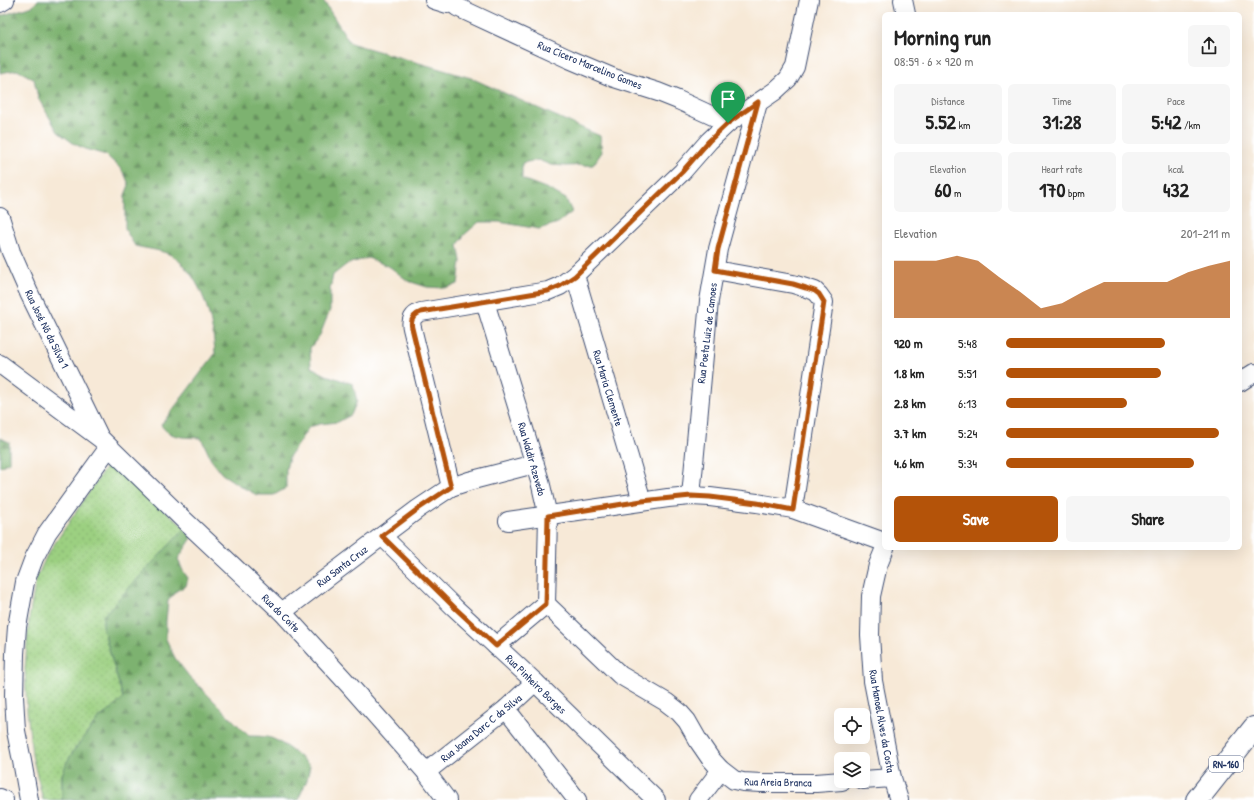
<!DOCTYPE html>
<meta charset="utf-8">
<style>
:root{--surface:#fff;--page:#f6f6f6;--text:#222;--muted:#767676;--accent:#b45309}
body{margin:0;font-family:"Patrick Hand",sans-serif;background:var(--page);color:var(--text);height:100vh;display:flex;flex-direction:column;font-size:15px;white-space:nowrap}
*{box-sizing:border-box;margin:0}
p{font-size:13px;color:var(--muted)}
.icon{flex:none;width:22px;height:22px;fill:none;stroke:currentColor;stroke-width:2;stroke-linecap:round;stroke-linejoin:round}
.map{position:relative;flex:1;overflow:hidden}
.details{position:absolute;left:882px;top:12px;width:360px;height:538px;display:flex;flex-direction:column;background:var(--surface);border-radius:6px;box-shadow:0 4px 16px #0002}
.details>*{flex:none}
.fabs{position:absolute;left:834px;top:708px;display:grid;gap:8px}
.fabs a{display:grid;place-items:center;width:36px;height:36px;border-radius:6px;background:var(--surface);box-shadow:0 4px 16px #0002;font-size:20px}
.pin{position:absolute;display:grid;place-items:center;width:34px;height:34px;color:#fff;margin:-41px -17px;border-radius:50% 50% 50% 0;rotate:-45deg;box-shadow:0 0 4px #0007}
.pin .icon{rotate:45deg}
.round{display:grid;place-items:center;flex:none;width:42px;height:42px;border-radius:6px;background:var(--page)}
.summary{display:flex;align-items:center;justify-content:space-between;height:68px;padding:0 12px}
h1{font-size:22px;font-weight:700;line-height:30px}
.stats{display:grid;grid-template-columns:repeat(3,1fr);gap:6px;height:68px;padding:4px 12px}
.stats div{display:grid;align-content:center;border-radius:6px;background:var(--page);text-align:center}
.stats b{font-size:20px;font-weight:700}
.stats small{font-size:11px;font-weight:400}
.stats p{font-size:11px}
.chart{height:112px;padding:8px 12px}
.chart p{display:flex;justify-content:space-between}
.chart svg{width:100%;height:72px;margin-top:4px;fill:var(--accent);opacity:.7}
.cta{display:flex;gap:8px;margin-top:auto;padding:8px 12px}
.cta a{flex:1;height:46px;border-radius:6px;background:var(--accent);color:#fff;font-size:16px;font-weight:700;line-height:46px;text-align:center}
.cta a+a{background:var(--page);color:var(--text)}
ul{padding:0 12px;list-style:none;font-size:13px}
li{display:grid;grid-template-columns:64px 48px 1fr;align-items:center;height:30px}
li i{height:10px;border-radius:5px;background:var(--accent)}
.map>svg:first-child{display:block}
.grass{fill:url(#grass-dots);stroke:#5c8070}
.forest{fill:url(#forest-firs);stroke:#4c7066}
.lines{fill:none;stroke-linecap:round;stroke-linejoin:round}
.minor-casing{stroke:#3c4b70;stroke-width:20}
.major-casing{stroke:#3c4b70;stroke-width:24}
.minor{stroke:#fff;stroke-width:18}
.major{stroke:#fff;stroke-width:22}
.route-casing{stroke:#fff;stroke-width:8}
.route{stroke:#b45309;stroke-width:5}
.labels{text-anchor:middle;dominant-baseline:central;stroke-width:3;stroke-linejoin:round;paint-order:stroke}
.shield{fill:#fff;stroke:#5f6d8e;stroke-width:1}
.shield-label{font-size:10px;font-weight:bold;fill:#1b2f5e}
.street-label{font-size:11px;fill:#1b2f5e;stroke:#fff}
</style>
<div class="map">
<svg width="1254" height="800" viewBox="0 0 1254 800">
<defs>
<pattern id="grass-dots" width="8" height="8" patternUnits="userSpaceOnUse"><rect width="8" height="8" fill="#9cd081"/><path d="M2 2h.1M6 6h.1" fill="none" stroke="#86b372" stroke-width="1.8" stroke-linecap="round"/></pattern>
<pattern id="forest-firs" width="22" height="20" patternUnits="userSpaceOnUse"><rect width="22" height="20" fill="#7db26f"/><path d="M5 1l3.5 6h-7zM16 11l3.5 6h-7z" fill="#66915e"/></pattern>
</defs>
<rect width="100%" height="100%" fill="#fff"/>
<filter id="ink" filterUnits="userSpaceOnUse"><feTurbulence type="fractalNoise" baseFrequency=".025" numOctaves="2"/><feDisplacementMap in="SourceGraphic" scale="8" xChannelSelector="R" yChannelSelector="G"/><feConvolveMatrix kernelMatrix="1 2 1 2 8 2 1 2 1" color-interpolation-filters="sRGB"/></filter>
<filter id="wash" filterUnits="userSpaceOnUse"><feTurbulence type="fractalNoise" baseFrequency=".012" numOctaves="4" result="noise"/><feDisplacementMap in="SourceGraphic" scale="16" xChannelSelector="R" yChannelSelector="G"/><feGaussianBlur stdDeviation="0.9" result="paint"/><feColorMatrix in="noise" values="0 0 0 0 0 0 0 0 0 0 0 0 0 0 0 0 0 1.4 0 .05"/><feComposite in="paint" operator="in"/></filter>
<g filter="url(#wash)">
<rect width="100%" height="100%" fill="#f7e9d7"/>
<!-- grass -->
<path class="grass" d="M110 461 185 528 103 628 123 698 113 708 99 718 74 750 62 775V800H43L32 755 27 710 25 669 29 619 36 579 47 555Z"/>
<!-- forest -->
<g class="forest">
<path d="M38 0H323L350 43 471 78 600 136 602 152 593 165 566 166 551 165 538 160 522 163V179L548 189 566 199 572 212 558 223 539 229 499 222H479L464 235 458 245 461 261 458 284 444 288 427 287 408 281 390 267 368 258 347 264 333 275 330 290V310L320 335 310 348 311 367 326 375 353 384 357 401 351 415 338 422 320 424 309 427 289 457 286 469V488L274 495H257L242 487 222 474 212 461 201 438C186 437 170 439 161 425L215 354C213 319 203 279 174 257 164 250 147 249 135 246L125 229V195L129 185 125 175 119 167 106 155 85 149 73 143 58 132 38 98 34 79 17 70 0 73V16L33 6Z"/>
<path d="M0 438 9 442V462L0 467Z"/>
<path d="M185 528 192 538 178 559 183 571 188 578 186 586 176 591 168 601 166 621V639L175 658 188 675 249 736C256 736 264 736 271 738 281 741 303 759 310 766L307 780 298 800H62V775L67 762 74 750 99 718 113 708 123 698 103 628V616Z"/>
</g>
</g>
<g filter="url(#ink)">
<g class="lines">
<defs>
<g id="minor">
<path d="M434 0 447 4 453 3"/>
<path d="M903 0 906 14"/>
<path d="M0 3 5 0"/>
<path d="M453 3 457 7 569 59 614 78 658 92 678 100 728 123"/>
<path d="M0 217 11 252 29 293 99 436"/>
<path d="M715 270 793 284 806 288 815 291 819 295 824 302 793 509"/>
<path d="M575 275 642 501"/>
<path d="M485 302 540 481 548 516 546 604 496 646"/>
<path d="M0 364 101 439 184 520 282 612 349 685 426 772 447 800"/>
<path d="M1240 382 1254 373"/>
<path d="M451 487 412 328C410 320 413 315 421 312L548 291 560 286 575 275 682 172 709 141 728 123 775 91 788 79 795 67 809 0"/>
<path d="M691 496 709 301 718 249 758 103"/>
<path d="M508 521 668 498 691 496 710 497 757 503 793 509 884 542"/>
<path d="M382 536 454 607 535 682 656 800"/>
<path d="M885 548 878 565 871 596 870 635 873 681 892 778 899 800"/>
<path d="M546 604 620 675 666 702 679 712 687 721 699 742 710 758 721 770 734 780 743 782 761 783H816L842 781"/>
<path d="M282 612 382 536 418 509 451 487 469 481 534 464"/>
<path d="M506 709 577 800"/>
<path d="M426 772 506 709 535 682"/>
<path d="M863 780 892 778"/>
<path d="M0 798 4 800"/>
<path d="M29 800 22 761 16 731 14 696 15 654 17 627 25 582 34 558 47 533 109 447"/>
<path d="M698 800 721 770"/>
</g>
<path id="major" d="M1197 800 1254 728"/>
</defs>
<!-- minor casing -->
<use href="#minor" class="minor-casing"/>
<!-- major casing -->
<use href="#major" class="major-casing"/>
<!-- minor -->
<use href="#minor" class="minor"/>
<!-- major -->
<use href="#major" class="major"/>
</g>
</g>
<g class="lines" filter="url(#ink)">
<defs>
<path id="route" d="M758 102 718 249 715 270 793 284 806 288 815 291 819 294 824 302 793 510 757 503 710 497 691 496 642 501 548 516 546 604 496 646 454 607 382 536 418 509 451 487 412 328C410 320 413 315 421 312L548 291 560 286 575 276 682 172 709 141 728 123Z"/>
</defs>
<!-- route casing -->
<use href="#route" class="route-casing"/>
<!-- route -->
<use href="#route" class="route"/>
</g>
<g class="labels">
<!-- shield labels -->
<rect class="shield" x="1209" y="756" width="34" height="16" rx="3"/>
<g class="shield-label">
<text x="1226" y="764">RN-160</text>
</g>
<!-- street labels -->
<g class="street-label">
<text transform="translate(590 65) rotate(22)">Rua Cícero Marcelino Gomes</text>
<text transform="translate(47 329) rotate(64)">Rua José Nô da Silva 1</text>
<text transform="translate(707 333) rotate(-83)">Rua Poeta Luiz de Camoes</text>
<text transform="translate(608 388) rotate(73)">Rua Maria Clemente</text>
<text transform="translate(532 459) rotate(74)">Rua Waldir Azevedo</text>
<text transform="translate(342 566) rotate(-37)">Rua Santa Cruz</text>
<text transform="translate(281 613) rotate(45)">Rua do Coite</text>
<text transform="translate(536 684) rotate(44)">Rua Pinheiro Borges</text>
<text transform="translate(882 721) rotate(80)">Rua Manoel Alves da Costa</text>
<text transform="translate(481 728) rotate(-39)">Rua Joana Darc C da Silva</text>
<text transform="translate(778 782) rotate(1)">Rua Areia Branca</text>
</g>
</g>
</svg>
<div class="fabs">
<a><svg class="icon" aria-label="locate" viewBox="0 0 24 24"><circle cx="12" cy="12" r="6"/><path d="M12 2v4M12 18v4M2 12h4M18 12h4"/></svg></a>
<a><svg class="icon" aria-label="layers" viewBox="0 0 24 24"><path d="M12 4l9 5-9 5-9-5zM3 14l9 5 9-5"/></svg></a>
</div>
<div class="pin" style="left:728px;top:123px;background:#1e9e55"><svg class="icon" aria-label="arrive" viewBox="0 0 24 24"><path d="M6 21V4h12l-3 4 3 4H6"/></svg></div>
<section class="details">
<div class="summary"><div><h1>Morning run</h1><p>08:59 · 6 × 920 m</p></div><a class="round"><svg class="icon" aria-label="share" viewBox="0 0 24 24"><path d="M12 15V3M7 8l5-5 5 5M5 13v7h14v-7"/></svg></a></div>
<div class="stats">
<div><p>Distance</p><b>5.52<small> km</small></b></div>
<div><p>Time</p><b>31:28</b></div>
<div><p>Pace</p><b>5:42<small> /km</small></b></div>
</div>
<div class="stats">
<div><p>Elevation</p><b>60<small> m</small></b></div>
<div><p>Heart rate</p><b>170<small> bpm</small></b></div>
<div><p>kcal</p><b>432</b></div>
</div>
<div class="chart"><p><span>Elevation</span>201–211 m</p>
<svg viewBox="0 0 160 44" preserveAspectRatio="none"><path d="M0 44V9L10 9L20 9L30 6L40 9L50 19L60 28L70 38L80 35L90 28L100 22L110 22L120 22L130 22L140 16L150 12L160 9V44z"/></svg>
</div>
<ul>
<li><b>920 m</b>5:48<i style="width:71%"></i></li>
<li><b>1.8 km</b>5:51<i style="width:69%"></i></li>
<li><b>2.8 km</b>6:13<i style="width:54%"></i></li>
<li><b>3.7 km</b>5:24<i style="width:95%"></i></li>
<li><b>4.6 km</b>5:34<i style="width:84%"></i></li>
</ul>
<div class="cta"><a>Save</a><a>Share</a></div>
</section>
</div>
